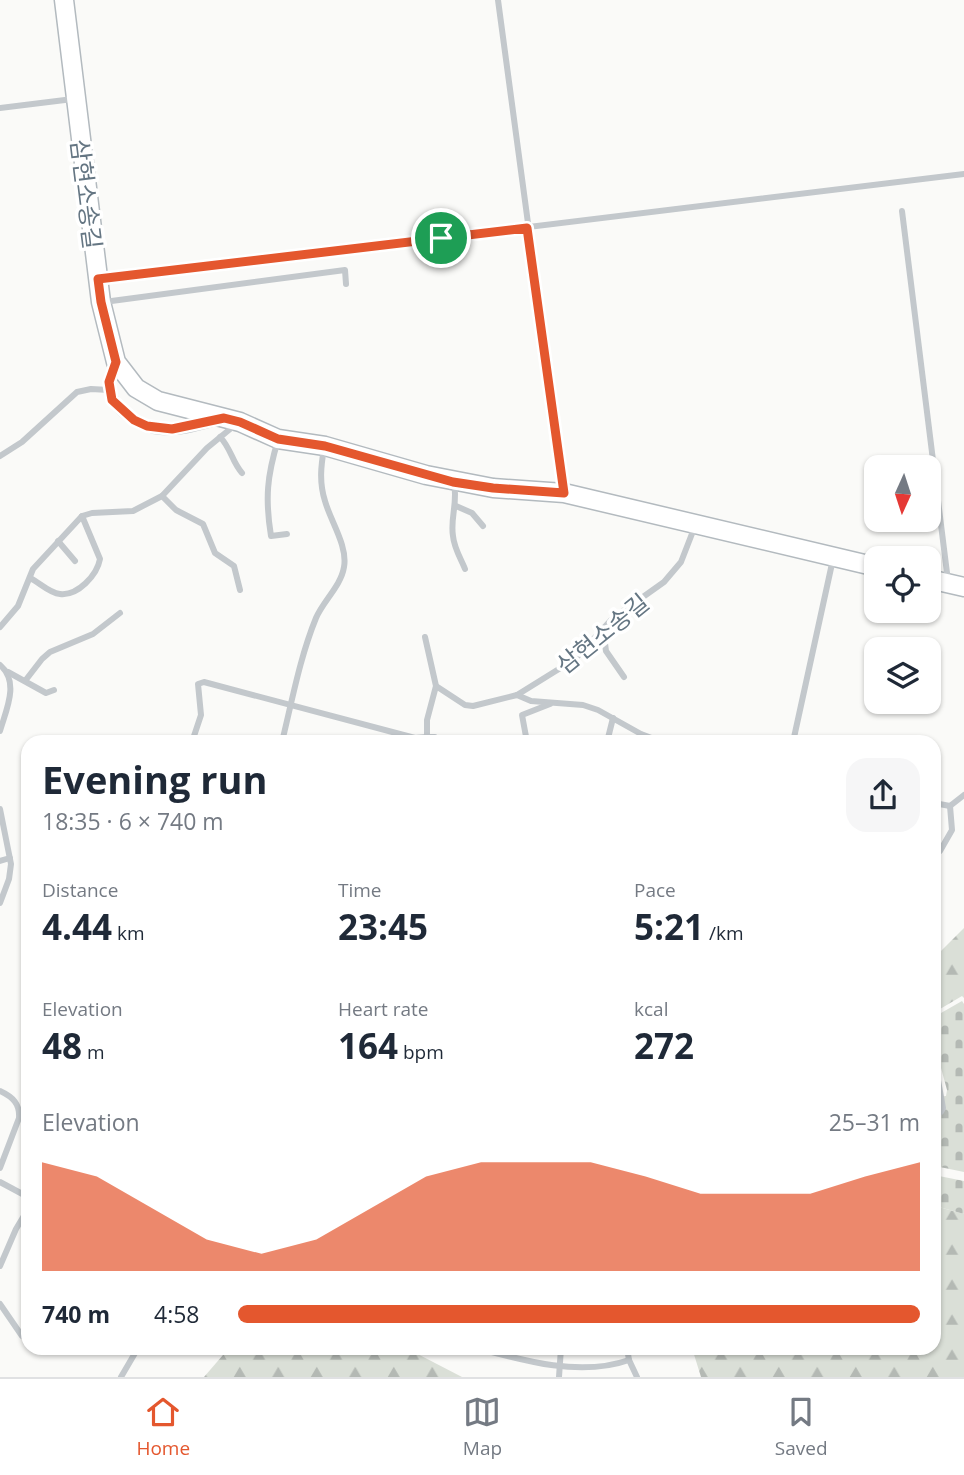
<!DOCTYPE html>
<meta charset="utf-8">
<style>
:root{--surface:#fff;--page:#f6f6f7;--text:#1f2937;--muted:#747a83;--line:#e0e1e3;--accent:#e4572e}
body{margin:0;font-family:"Open Sans","Noto Sans KR",sans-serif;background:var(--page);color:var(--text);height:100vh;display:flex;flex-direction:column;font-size:26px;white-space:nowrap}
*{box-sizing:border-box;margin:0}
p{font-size:23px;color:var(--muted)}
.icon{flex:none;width:38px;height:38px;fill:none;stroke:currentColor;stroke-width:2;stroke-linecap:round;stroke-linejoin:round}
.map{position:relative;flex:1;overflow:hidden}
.drawer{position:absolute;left:21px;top:735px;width:920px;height:620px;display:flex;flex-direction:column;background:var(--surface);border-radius:21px;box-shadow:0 2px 5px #0004}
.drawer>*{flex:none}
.needle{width:46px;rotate:183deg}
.tools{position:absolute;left:864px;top:455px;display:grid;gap:14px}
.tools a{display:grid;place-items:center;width:77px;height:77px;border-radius:14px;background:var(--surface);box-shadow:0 2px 5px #0004;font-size:35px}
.pin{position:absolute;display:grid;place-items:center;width:60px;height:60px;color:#fff;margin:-30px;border:4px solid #fff;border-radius:50%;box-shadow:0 2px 7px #0007}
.round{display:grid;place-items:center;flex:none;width:74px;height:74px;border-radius:21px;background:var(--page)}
.summary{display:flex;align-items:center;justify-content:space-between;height:119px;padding:0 21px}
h1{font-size:38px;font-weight:700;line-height:52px}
.stats{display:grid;grid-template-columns:repeat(3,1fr);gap:10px;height:119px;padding:7px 21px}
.stats div{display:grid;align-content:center}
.stats b{font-size:35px;font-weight:700}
.stats small{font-size:19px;font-weight:400}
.stats p{font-size:19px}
.chart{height:196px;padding:14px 21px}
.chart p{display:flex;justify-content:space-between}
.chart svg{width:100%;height:126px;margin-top:7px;fill:var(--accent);opacity:.7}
ul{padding:0 21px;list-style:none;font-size:23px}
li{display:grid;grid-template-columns:112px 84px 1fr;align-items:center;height:52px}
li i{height:18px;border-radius:9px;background:var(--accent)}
.menu{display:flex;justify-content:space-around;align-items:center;height:98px;border-top:2px solid var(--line);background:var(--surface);font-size:19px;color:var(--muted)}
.menu a{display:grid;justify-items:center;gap:4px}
.menu .active{color:var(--accent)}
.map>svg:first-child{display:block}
.forest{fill:url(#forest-firs)}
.cemetery{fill:url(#cemetery-stones)}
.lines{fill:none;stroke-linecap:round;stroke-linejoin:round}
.secondary-casing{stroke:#b3babf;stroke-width:21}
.lane{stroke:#c3c8cc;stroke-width:6}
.street{stroke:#c3c8cc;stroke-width:12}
.secondary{stroke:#fff;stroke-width:18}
.route-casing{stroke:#fff;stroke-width:14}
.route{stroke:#e4572e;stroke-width:9}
.labels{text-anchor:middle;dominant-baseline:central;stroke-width:7;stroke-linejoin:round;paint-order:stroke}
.street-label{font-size:24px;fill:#657683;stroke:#fff}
</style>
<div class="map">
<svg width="964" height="1377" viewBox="0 0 964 1377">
<defs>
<pattern id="forest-firs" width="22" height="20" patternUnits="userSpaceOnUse" patternTransform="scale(1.75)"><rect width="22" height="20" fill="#dadfd7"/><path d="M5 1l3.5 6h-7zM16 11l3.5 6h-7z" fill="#b4b9b4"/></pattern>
<pattern id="cemetery-stones" width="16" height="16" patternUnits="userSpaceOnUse" patternTransform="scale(1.75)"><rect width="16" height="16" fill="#dadfd7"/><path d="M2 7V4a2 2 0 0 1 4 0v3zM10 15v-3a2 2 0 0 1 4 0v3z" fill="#b4b9b4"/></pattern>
</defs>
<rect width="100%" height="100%" fill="#fafaf8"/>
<!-- forest -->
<g class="forest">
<path d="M964 928V998L962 996 935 1012V957Z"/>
<path d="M935 1203 939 1207 964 1214V1377H701L692 1348H934Z"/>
<path d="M229 1348H406L462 1377H204Z"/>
</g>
<!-- cemetery -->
<g class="cemetery">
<path d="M962 1001 964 1004V1172L935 1166V1097L946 1096 947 1090 935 1046 934 1017Z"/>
<path d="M934 1175 964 1181V1214L939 1207 935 1203Z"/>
</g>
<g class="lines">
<defs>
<g id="secondary">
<path d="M64 0 101 302 116 362 136 388 158 401 240 422 278 439 325 446 426 475 493 488 564 493 877 567"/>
<path d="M929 579 964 587"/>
</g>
</defs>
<!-- secondary casing -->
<use href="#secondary" class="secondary-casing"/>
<!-- lane -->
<g class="lane">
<path d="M498 0 564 491"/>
<path d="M0 108 73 99"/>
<path d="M902 211 948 581"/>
<path d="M100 279 964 174"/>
<path d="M104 302 345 270 346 284"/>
<path d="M220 437C231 448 232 462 242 473"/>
<path d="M278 440C267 476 265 499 271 536L287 534"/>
<path d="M0 456 22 442 77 392 91 389 109 390"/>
<path d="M454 483C458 503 450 518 453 536 454 548 461 559 465 569"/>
<path d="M162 496 176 510 203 524 215 553 234 566 240 590"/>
<path d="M456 506 472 513 483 526"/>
<path d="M58 541 75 561"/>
<path d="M30 578C39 582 49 593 60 594 78 596 97 575 100 559L82 516"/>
<path d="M0 627 18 606 33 569 82 516 92 513 133 511 162 496 207 448 235 425"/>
<path d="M603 628 606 651 624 677"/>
<path d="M425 637 436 686"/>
<path d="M0 665C20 682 6 710 0 731"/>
<path d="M8 672 46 693 54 690"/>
<path d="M25 681 42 659 50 652 93 634 120 613"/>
<path d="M517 695 575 659 612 619 664 582 681 562 695 526"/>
<path d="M427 737H435L441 742"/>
<path d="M192 742 201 715 198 684 204 682 415 738 427 737V720L436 686 465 705 473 706 517 695 531 701 583 705 598 710 641 734 662 742"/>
<path d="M282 742C292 701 300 657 316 618 323 601 341 586 344 567 348 546 330 520 325 501 319 482 321 466 324 448"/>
<path d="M527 742 522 715 550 704"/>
<path d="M607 742 613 718"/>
<path d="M793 742 833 559"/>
<path d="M934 803 950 806 964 795"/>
<path d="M0 809 11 864 9 879 0 903"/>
<path d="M940 851 952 830 950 806"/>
<path d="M0 861 10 858"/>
<path d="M934 1058 943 1108 941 1112 934 1115"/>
<path d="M0 1091C13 1097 20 1104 19 1118L0 1168"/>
<path d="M0 1182 28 1197"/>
<path d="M0 1266 16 1229 28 1209"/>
<path d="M0 1304 22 1336"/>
<path d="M477 1348C524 1361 581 1377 629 1360"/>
<path d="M627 1348 629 1360 637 1377"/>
<path d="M121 1377 138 1348"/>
<path d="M559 1377 561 1348"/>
</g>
<!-- street -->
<path class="street" d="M116 362C113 370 108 379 109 388 112 409 141 428 161 429 181 431 201 424 220 419"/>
<!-- secondary -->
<use href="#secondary" class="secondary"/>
</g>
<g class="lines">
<defs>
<path id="route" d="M527 228 564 493 493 488 453 482 325 446 278 439 240 422 224 418 172 429 147 426 134 420 112 400 109 382 116 362 101 302 98 279Z"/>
</defs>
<!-- route casing -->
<use href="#route" class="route-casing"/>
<!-- route -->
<use href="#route" class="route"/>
</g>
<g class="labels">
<!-- street labels -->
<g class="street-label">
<text transform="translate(87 194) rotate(83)">삼현소송길</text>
<text transform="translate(602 633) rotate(-39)">삼현소송길</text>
</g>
</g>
</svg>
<div class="tools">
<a><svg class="needle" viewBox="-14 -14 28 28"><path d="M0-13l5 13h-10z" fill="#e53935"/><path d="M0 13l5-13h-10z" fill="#747a83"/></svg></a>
<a><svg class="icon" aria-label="locate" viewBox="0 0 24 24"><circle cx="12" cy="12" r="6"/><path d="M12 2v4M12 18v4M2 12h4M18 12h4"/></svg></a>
<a><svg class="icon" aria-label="layers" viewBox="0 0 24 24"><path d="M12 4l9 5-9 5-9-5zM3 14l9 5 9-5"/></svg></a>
</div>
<div class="pin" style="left:441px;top:238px;background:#1e9e55"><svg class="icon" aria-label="arrive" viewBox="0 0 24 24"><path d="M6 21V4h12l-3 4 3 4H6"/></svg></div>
<section class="drawer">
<div class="summary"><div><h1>Evening run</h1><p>18:35 · 6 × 740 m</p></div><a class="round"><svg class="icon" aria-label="share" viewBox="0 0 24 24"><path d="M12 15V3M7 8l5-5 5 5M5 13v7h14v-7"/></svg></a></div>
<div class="stats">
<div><p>Distance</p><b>4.44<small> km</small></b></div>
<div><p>Time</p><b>23:45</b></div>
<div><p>Pace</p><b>5:21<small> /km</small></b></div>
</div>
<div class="stats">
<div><p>Elevation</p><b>48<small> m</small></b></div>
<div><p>Heart rate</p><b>164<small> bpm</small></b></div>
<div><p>kcal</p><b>272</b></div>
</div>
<div class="chart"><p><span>Elevation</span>25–31 m</p>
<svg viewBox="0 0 160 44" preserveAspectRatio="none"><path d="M0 44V6L10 11L20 22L30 33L40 38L50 33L60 22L70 11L80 6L90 6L100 6L110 11L120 17L130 17L140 17L150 11L160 6V44z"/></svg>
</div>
<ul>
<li><b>740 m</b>4:58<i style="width:100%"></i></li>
</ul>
</section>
</div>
<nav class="menu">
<a class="active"><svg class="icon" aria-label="home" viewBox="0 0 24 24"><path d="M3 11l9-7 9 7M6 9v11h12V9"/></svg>Home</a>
<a><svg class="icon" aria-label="map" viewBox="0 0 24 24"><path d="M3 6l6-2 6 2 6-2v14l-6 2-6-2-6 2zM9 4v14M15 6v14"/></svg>Map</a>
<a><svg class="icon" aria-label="saved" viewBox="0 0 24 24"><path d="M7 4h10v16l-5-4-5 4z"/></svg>Saved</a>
</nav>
